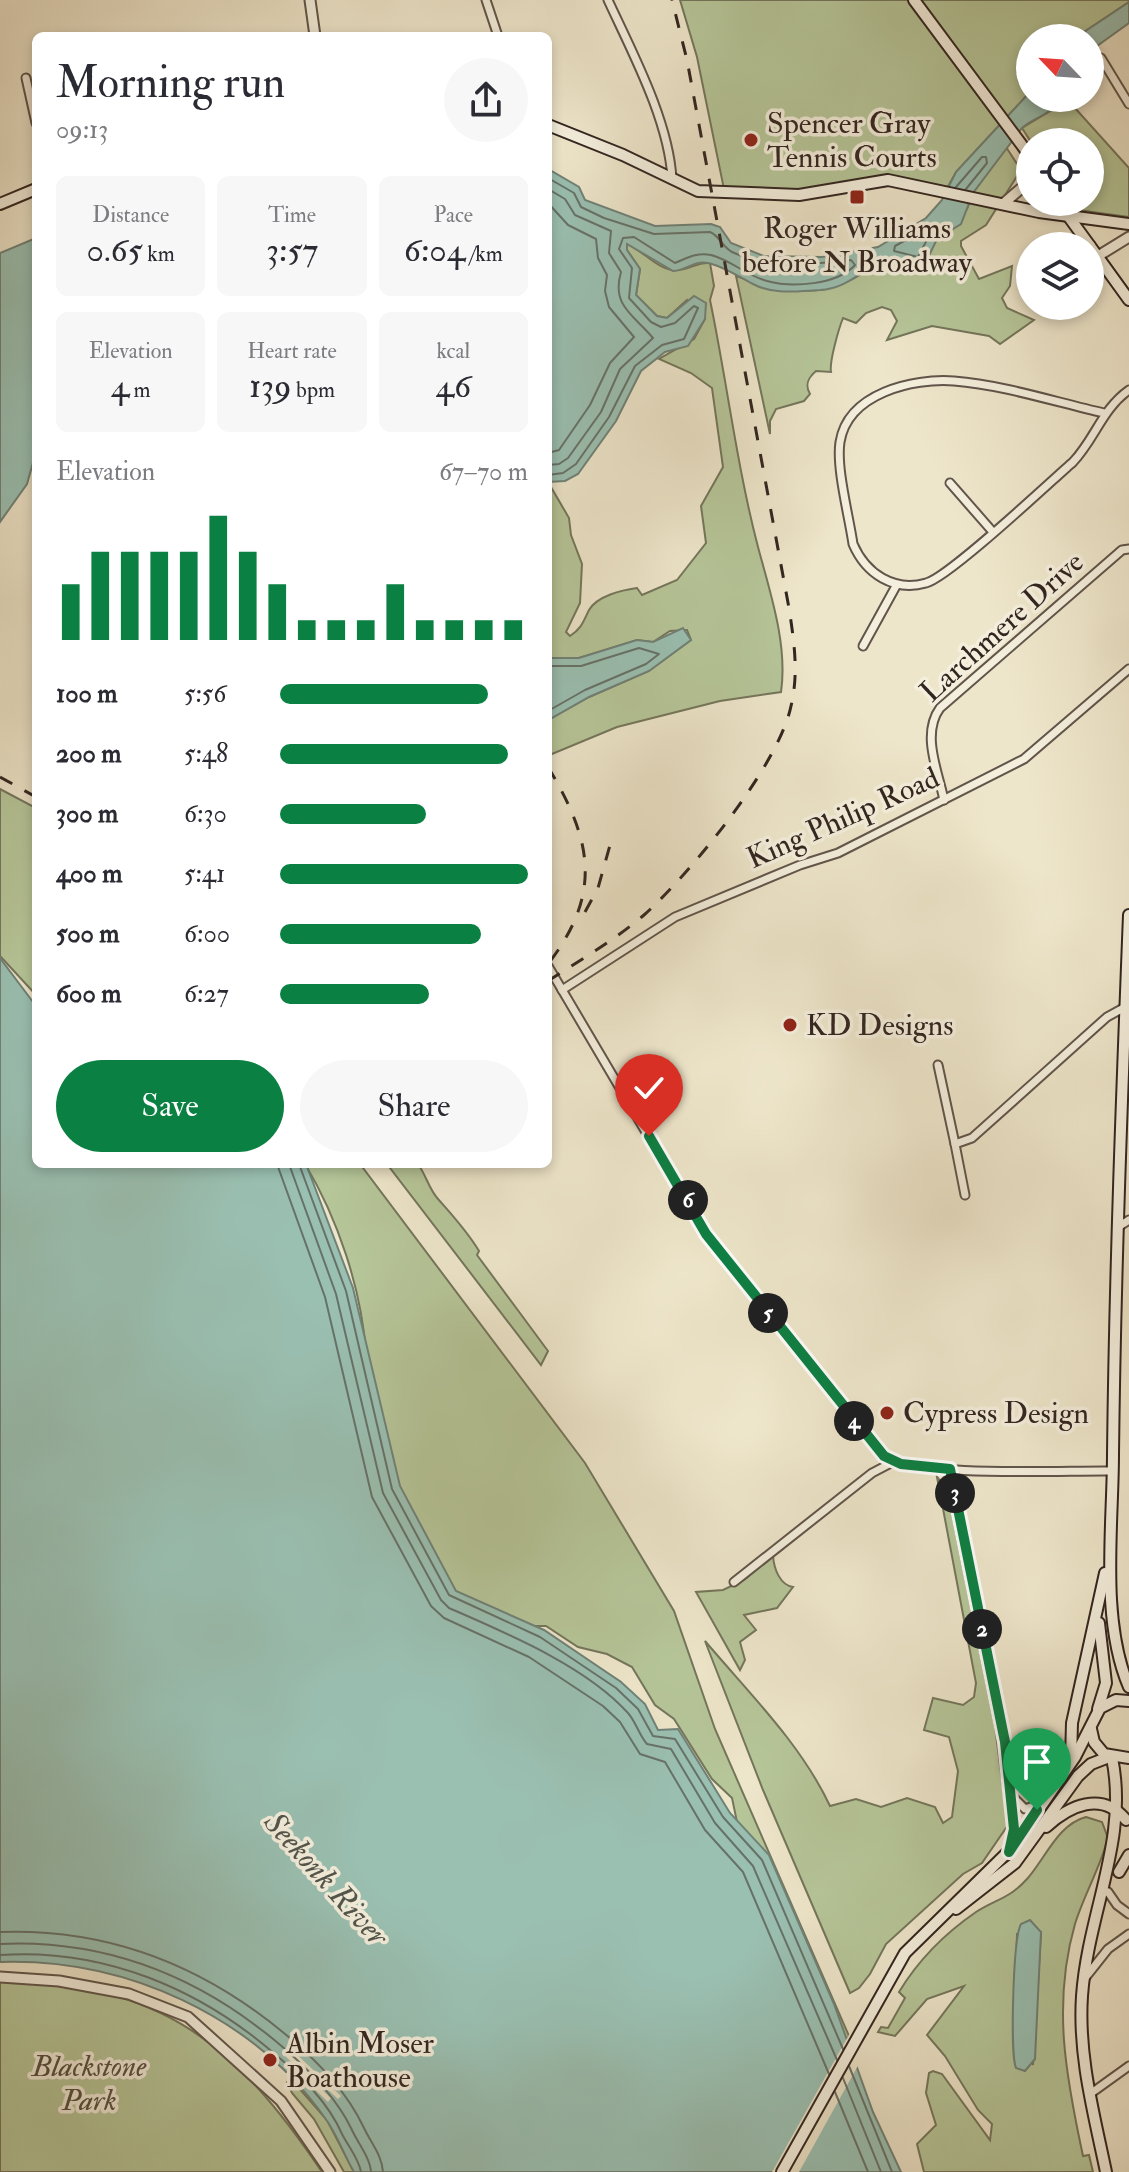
<!DOCTYPE html>
<meta charset="utf-8">
<style>
:root{--surface:#fff;--page:#f7f7f7;--text:#2b2b33;--muted:#7c7c81;--accent:#0b8043}
body{margin:0;font-family:"IM FELL Double Pica",serif;background:var(--page);color:var(--text);height:100vh;display:flex;flex-direction:column;font-size:30px;white-space:nowrap}
*{box-sizing:border-box;margin:0}
p{font-size:26px;color:var(--muted)}
.icon{flex:none;width:44px;height:44px;fill:none;stroke:currentColor;stroke-width:2;stroke-linecap:round;stroke-linejoin:round}
.map{position:relative;flex:1;overflow:hidden}
.side{position:absolute;left:32px;top:32px;width:520px;height:1136px;display:flex;flex-direction:column;background:var(--surface);border-radius:12px;box-shadow:0 4px 12px #0003}
.side>*{flex:none}
.needle{width:52px;rotate:295deg}
.fabs{position:absolute;left:1016px;top:24px;display:grid;gap:16px}
.fabs a{display:grid;place-items:center;width:88px;height:88px;border-radius:50%;background:var(--surface);box-shadow:0 4px 12px #0003;font-size:40px}
.pin{position:absolute;display:grid;place-items:center;width:68px;height:68px;color:#fff;margin:-82px -34px;border-radius:50% 50% 50% 0;rotate:-45deg;box-shadow:0 0 8px #0007}
.pin .icon{rotate:45deg}
.km{position:absolute;width:40px;height:40px;margin:-20px;border-radius:50%;background:#222;color:#fff;font-size:22px;line-height:40px;text-align:center}
.round{display:grid;place-items:center;flex:none;width:84px;height:84px;border-radius:42px;background:var(--page)}
.summary{display:flex;align-items:center;justify-content:space-between;height:136px;padding:0 24px}
h1{font-size:44px;font-weight:600;line-height:60px}
.stats{display:grid;grid-template-columns:repeat(3,1fr);gap:12px;height:136px;padding:8px 24px}
.stats div{display:grid;align-content:center;border-radius:12px;background:var(--page);text-align:center}
.stats b{font-size:34px;font-weight:600}
.stats small{font-size:22px;font-weight:400}
.stats p{font-size:22px}
.chart{height:224px;padding:16px 24px}
.chart p{display:flex;justify-content:space-between}
.chart svg{width:100%;height:144px;margin-top:8px;stroke:var(--accent);stroke-width:6}
.button{display:flex;gap:16px;margin-top:auto;padding:16px 24px}
.button a{flex:1;height:92px;border-radius:48px;background:var(--accent);color:#fff;font-size:32px;font-weight:600;line-height:92px;text-align:center}
.button a+a{background:var(--page);color:var(--text)}
ul{padding:0 24px;list-style:none;font-size:26px}
li{display:grid;grid-template-columns:128px 96px 1fr;align-items:center;height:60px}
li i{height:20px;border-radius:10px;background:var(--accent)}
.map>svg:first-child{display:block}
.green{fill:#b6c699;stroke:#74765c;stroke-width:2;fill-rule:evenodd}
.water{fill:#9ac0b2;stroke:#708278;stroke-width:2}
.pier{fill:#eee6cb}
.lines{fill:none;stroke-linecap:round;stroke-linejoin:round}
.shore{stroke:#667269;stroke-width:2}
.minor-casing{stroke:#61554b;stroke-width:11}
.tertiary-casing{stroke:#61554b;stroke-width:13}
.secondary-casing{stroke:#322520;stroke-width:14}
.minor{stroke:#f4efdd;stroke-width:7}
.tertiary{stroke:#f4efdd;stroke-width:9}
.secondary{stroke:#f4efdd;stroke-width:10}
.rail{stroke:#322520;stroke-width:3;stroke-dasharray:14 14;stroke-linecap:butt}
.route-casing{stroke:#fff;stroke-width:16}
.route{stroke:#0b8043;stroke-width:10}
.poi-dot{fill:#8f2418;stroke:#f4efdd;stroke-width:3}
.labels{text-anchor:middle;dominant-baseline:central;stroke-width:7;stroke-linejoin:round;paint-order:stroke}
.poi-label{font-size:30px;fill:#322520;stroke:#f4efdd;text-anchor:start}
.street-label{font-size:30px;fill:#322520;stroke:#f4efdd}
.park-label{font-size:30px;font-style:italic;fill:#534d3e;stroke:#f4efdd}
.water-label{font-size:32px;font-style:italic;fill:#51544c;stroke:#f4efdd}
</style>
<div class="map">
<svg width="1129" height="2172" viewBox="0 0 1129 2172">
<rect width="100%" height="100%" fill="#eee6cb"/>
<filter id="stains"><feTurbulence type="fractalNoise" baseFrequency=".0025" numOctaves="4"/><feColorMatrix values="0 0 0 0 .2 0 0 0 0 .09 0 0 0 0 .02 0 0 0 .5 -.17"/></filter>
<radialGradient id="worn" r=".72"><stop offset=".6" stop-color="#630" stop-opacity="0"/><stop offset="1" stop-color="#630" stop-opacity=".3"/></radialGradient>
<!-- green -->
<g class="green">
<path d="M680 0H1129V2L1075 38H1030V92L956 172 945 192 883 183 829 194H725L697 57Z"/>
<path d="M1059 98H1066L1129 168V217L1078 210 1068 202H1090V142H1031L1022 128 1055 108Z"/>
<path d="M1006 147 1021 170 986 225 961 241V246L979 279 1012 266 1010 286 1002 298 1007 308 1034 320 1000 344 989 336 932 326 887 340 897 321 891 310 882 307 866 313 856 323 843 318C839 328 829 362 831 372L816 371C809 377 804 384 810 394L804 401 776 409 770 421V434L736 276C763 285 800 296 830 288 868 279 872 252 918 267L929 255 932 244 967 209 973 193Z"/>
<path d="M627 244C643 250 660 273 679 270 691 269 697 262 710 263L714 286 710 300C727 382 737 467 758 547 770 592 788 645 781 692L720 701 617 727 552 754 548 748V720L589 697 649 671 691 640 687 630 670 631 653 642 637 640 579 658H548V482L569 518 571 535 582 564 580 603 566 632 570 636C582 628 583 622 589 610 597 596 622 590 637 588L642 595 677 580 706 543 701 506 723 467 712 388 691 373 659 359 694 339 705 319 687 300 667 318 657 316 636 295 640 269 627 250Z"/>
<path d="M0 789 36 808V995L0 956Z"/>
<path d="M299 1164 366 1352C361 1288 338 1219 305 1164H360L585 1463 674 1611 715 1729 849 2036 843 2045 737 1822 732 1798 712 1779 674 1719 655 1705 632 1667 607 1654 578 1647 546 1626H535L621 1682 441 1627Z"/>
<path d="M387 1164H418C426 1175 429 1189 438 1199 453 1216 467 1231 479 1251L477 1255 548 1351 541 1365Z"/>
<path d="M937 1477 947 1489 995 1727 1008 1825 982 1863 963 1874 886 1944 870 1974 859 1988 850 1993 763 1790 705 1641C749 1693 801 1744 830 1806L856 1799 881 1807 907 1798 935 1807 943 1823 952 1817 958 1771 949 1737 924 1730 933 1698 963 1705 974 1697 976 1683Z"/>
<path d="M773 1556C774 1569 780 1585 793 1587L777 1608 744 1615 756 1630 740 1642 745 1660 740 1670 696 1592 723 1590 744 1580Z"/>
<path d="M1086 1817 1102 1822 1108 1838C1100 1868 1084 1895 1075 1924 1052 2004 1066 2077 1083 2156L1089 2155 1093 2172H924L917 2144 936 2125 926 2093 929 2073 933 2071 942 2074 990 2140 992 2124 978 2110 945 2056 927 2035 964 1986 927 1999 895 2036 878 2032 881 2027 888 2028 905 1998 899 1992C919 1959 944 1934 976 1912 996 1899 1009 1899 1027 1879 1045 1859 1058 1824 1086 1817ZM1041 1932 1033 2065 1015 2003 1017 1934Z"/>
<path d="M0 1981C162 1983 235 2043 322 2172H0Z"/>
<path d="M291 2079 327 2120 354 2172H344L314 2119 292 2093 287 2082Z"/>
</g>
<!-- water -->
<g class="water">
<path d="M1129 2V23L1090 51V38H1075Z"/>
<path d="M1030 92V98H1059C1051 117 1036 115 1022 128L973 193 961 224 937 239 925 264 918 267C865 249 863 287 820 290 798 291 773 295 753 284 739 277 723 266 708 263 694 260 686 271 673 271L627 244V250L640 269 636 295 657 316 667 318 694 296 706 303 705 319 688 346 665 352 641 371 616 421 578 474 565 481 548 482V169L579 187 585 200 655 226 711 224 720 227 731 243 764 256 822 257 878 247 926 218 942 200 956 172Z"/>
<path d="M36 238V452L27 484 0 522V253Z"/>
<path d="M683 628 691 640 649 671 589 697 550 719 548 658H579L637 640 653 642Z"/>
<path d="M0 958 36 1006V1164H306L353 1288 400 1486 456 1591 544 1630 621 1682 645 1704 658 1730 678 1729 730 1813 769 1855 834 2004 873 2112 901 2172H354C344 2155 337 2134 325 2118 252 2015 125 1958 0 1962Z"/>
<path d="M1030 1920 1041 1932 1035 2059 1025 2071 1016 2068C1010 2054 1013 1938 1021 1924Z"/>
</g>
<!-- pier -->
<g class="pier">
<path d="M850 2033 860 2062 799 2172H772Z"/>
<path d="M292 2050 341 2096 338 2099 323 2085 320 2088 331 2098 328 2102 301 2076 283 2077 289 2070 299 2071 303 2067 299 2069 286 2057Z"/>
</g>
<g class="lines">
<!-- shore -->
<g class="shore">
<path d="M548 178 574 193 581 207 604 218 654 234 710 232C720 236 722 247 732 252 770 270 811 264 851 260L855 265C837 285 792 288 767 281 747 276 731 260 711 255 697 252 687 258 675 263L634 237 623 238 619 249 632 268 629 298 651 322 661 327 675 323 694 306 698 308 684 339 662 345 635 366 609 417 576 464 563 473 548 475"/>
<path d="M956 187 982 157H986L987 163 966 189"/>
<path d="M548 189 565 199 575 215 611 231 609 253 621 272C611 306 634 315 653 338L620 369 601 412 568 458 559 464 548 465"/>
<path d="M548 203 568 225 596 239 598 258 607 275 605 291 609 307 634 337 610 363 590 405 559 450 548 453"/>
<path d="M924 230 930 234 918 257 894 251 895 246Z"/>
<path d="M548 666H581L639 648 659 654 646 664 585 690 548 711"/>
<path d="M277 1164 325 1297 372 1497 431 1606 444 1618 529 1657 603 1706 620 1722 640 1754 665 1762 705 1830 743 1872 829 2074"/>
<path d="M289 1164 336 1294 383 1493 441 1600 449 1608C506 1633 586 1666 628 1713 636 1722 639 1735 647 1744L671 1749 715 1823 753 1866 837 2060"/>
<path d="M299 1164 346 1291 392 1489 449 1595 540 1637 616 1688 638 1709 653 1736 675 1739 723 1817 762 1860 843 2049"/>
<path d="M0 1932C112 1928 207 1967 291 2039 320 2064 347 2092 364 2128 371 2143 382 2155 383 2172"/>
<path d="M0 1944C110 1939 203 1978 285 2049 310 2071 336 2097 351 2128 357 2142 370 2157 371 2172"/>
<path d="M0 1955C103 1948 199 1988 276 2055 302 2077 328 2102 342 2134 348 2146 359 2159 361 2172"/>
<path d="M849 2066 892 2172"/>
<path d="M843 2078 881 2172"/>
<path d="M835 2092 868 2172"/>
</g>
<defs>
<g id="minor">
<path d="M486 0 498 36"/>
<path d="M608 0C632 52 669 121 672 179"/>
<path d="M1101 58 1129 104"/>
<path d="M26 78 36 123"/>
<path d="M1104 413C1055 402 1004 385 954 381 913 378 848 393 840 442 836 468 849 516 853 544 866 574 894 592 926 583 948 578 1049 483 1073 462 1095 439 1102 409 1129 390"/>
<path d="M950 483 992 531"/>
<path d="M863 646 896 586"/>
<path d="M944 800C938 771 921 734 940 708L1122 550 1129 549"/>
<path d="M548 966 706 1234 884 1456C920 1478 1064 1470 1113 1471"/>
<path d="M562 990 675 917 800 865 838 853 1024 759 1129 669"/>
<path d="M938 1065 955 1144"/>
<path d="M965 1195 955 1144 972 1138 1107 1017 1127 1006"/>
<path d="M1118 1227 1129 1220"/>
<path d="M950 1469 1004 1735 1014 1829 1010 1848"/>
<path d="M734 1582 872 1473 893 1462"/>
<path d="M1014 1798 1025 1809 1039 1804"/>
<path d="M1108 1892 1117 1905 1129 1914"/>
<path d="M1085 1978 1108 1949 1129 1934"/>
<path d="M1090 2094 1129 2066"/>
</g>
<g id="tertiary">
<path d="M310 0 315 36"/>
<path d="M1003 204 1025 185 1030 171"/>
<path d="M1098 256 1129 237"/>
<path d="M0 1977 59 1981 129 1994 188 2017 281 2101 330 2172"/>
</g>
<g id="secondary">
<path d="M914 0 1030 156"/>
<path d="M548 125 623 155 698 191 799 195 888 180 1039 212 1129 224"/>
<path d="M1058 202 1090 246"/>
<path d="M0 204 36 189"/>
<path d="M1090 246 1129 300"/>
<path d="M1129 915C1122 1094 1115 1274 1113 1454 1113 1526 1100 1620 1129 1687"/>
<path d="M1098 1709 1106 1683 1099 1623"/>
<path d="M1091 1729 1094 1742 1104 1754 1129 1758"/>
<path d="M1071 1759 1072 1723 1105 1573"/>
<path d="M1046 1827C1069 1806 1102 1790 1126 1820"/>
<path d="M1119 1872 1129 1855"/>
<path d="M956 1909 1015 1863 1078 1776 1091 1764 1109 1757"/>
<path d="M782 2172 905 1953 1013 1847 1075 1757 1100 1708 1116 1700 1129 1701"/>
<path d="M1106 2172C1094 2114 1078 2056 1082 1996 1088 1912 1129 1839 1112 1758"/>
</g>
</defs>
<!-- minor casing -->
<use href="#minor" class="minor-casing"/>
<!-- tertiary casing -->
<use href="#tertiary" class="tertiary-casing"/>
<!-- secondary casing -->
<use href="#secondary" class="secondary-casing"/>
<!-- minor -->
<use href="#minor" class="minor"/>
<!-- tertiary -->
<use href="#tertiary" class="tertiary"/>
<!-- secondary -->
<use href="#secondary" class="secondary"/>
<!-- rail -->
<g class="rail">
<path d="M548 767C592 840 603 893 548 964"/>
<path d="M0 777 36 797"/>
<path d="M585 912 598 888 612 838"/>
<path d="M548 981C580 960 615 940 644 915 690 874 779 765 791 706 799 673 794 641 789 608L687 60 672 0"/>
</g>
</g>
<g class="lines">
<defs>
<path id="route" d="M649 1136 706 1234 884 1456 901 1464 950 1469 1005 1742 1014 1829 1009 1852 1037 1810"/>
</defs>
<!-- route casing -->
<use href="#route" class="route-casing"/>
<!-- route -->
<use href="#route" class="route"/>
</g>
<!-- markers -->
<g class="poi-dot">
<circle cx="751" cy="140" r="8"/>
<rect x="849" y="189" width="16" height="16" rx="4"/>
<circle cx="790" cy="1025" r="8"/>
<circle cx="887" cy="1413" r="8"/>
<circle cx="270" cy="2060" r="8"/>
</g>
<g class="labels">
<!-- poi labels -->
<g class="poi-label">
<text x="767" y="123">Spencer Gray<tspan x="767" dy="34">Tennis Courts</tspan></text>
<text x="857" y="228" text-anchor="middle">Roger Williams<tspan x="857" dy="34">before N Broadway</tspan></text>
<text x="806" y="1025">KD Designs</text>
<text x="903" y="1413">Cypress Design</text>
<text x="286" y="2043">Albin Moser<tspan x="286" dy="34">Boathouse</tspan></text>
</g>
<!-- street labels -->
<g class="street-label">
<text transform="translate(1002 627) rotate(-42)">Larchmere Drive</text>
<text transform="translate(843 818) rotate(-24)">King Philip Road</text>
</g>
<!-- park labels -->
<g class="park-label">
<text x="89" y="2066">Blackstone<tspan x="89" dy="34">Park</tspan></text>
</g>
<!-- water labels -->
<g class="water-label">
<text transform="translate(326 1879) rotate(48)">Seekonk River</text>
</g>
</g>
<rect width="100%" height="100%" filter="url(#stains)"/>
<rect width="100%" height="100%" fill="url(#worn)"/>
</svg>
<div class="fabs">
<a><svg class="needle" viewBox="-14 -14 28 28"><path d="M0-13l5 13h-10z" fill="#e53935"/><path d="M0 13l5-13h-10z" fill="#7c7c81"/></svg></a>
<a><svg class="icon" aria-label="locate" viewBox="0 0 24 24"><circle cx="12" cy="12" r="6"/><path d="M12 2v4M12 18v4M2 12h4M18 12h4"/></svg></a>
<a><svg class="icon" aria-label="layers" viewBox="0 0 24 24"><path d="M12 4l9 5-9 5-9-5zM3 14l9 5 9-5"/></svg></a>
</div>
<div class="pin" style="left:1037px;top:1810px;background:#1e9e55"><svg class="icon" aria-label="arrive" viewBox="0 0 24 24"><path d="M6 21V4h12l-3 4 3 4H6"/></svg></div>
<div class="pin" style="left:649px;top:1136px;background:#d93025"><svg class="icon" aria-label="check" viewBox="0 0 24 24"><path d="M5 12l5 5 9-10"/></svg></div>
<b class="km" style="left:982px;top:1629px">2</b>
<b class="km" style="left:955px;top:1493px">3</b>
<b class="km" style="left:854px;top:1421px">4</b>
<b class="km" style="left:768px;top:1313px">5</b>
<b class="km" style="left:688px;top:1200px">6</b>
<section class="side">
<div class="summary"><div><h1>Morning run</h1><p>09:13</p></div><a class="round"><svg class="icon" aria-label="share" viewBox="0 0 24 24"><path d="M12 15V3M7 8l5-5 5 5M5 13v7h14v-7"/></svg></a></div>
<div class="stats">
<div><p>Distance</p><b>0.65<small> km</small></b></div>
<div><p>Time</p><b>3:57</b></div>
<div><p>Pace</p><b>6:04<small> /km</small></b></div>
</div>
<div class="stats">
<div><p>Elevation</p><b>4<small> m</small></b></div>
<div><p>Heart rate</p><b>139<small> bpm</small></b></div>
<div><p>kcal</p><b>46</b></div>
</div>
<div class="chart"><p><span>Elevation</span>67–70 m</p>
<svg viewBox="0 0 160 44" preserveAspectRatio="none"><path d="M5 44V27M15 44V17M25 44V17M35 44V17M45 44V17M55 44V6M65 44V17M75 44V27M85 44V38M95 44V38M105 44V38M115 44V27M125 44V38M135 44V38M145 44V38M155 44V38"/></svg>
</div>
<ul>
<li><b>100 m</b>5:56<i style="width:84%"></i></li>
<li><b>200 m</b>5:48<i style="width:92%"></i></li>
<li><b>300 m</b>6:30<i style="width:59%"></i></li>
<li><b>400 m</b>5:41<i style="width:100%"></i></li>
<li><b>500 m</b>6:00<i style="width:81%"></i></li>
<li><b>600 m</b>6:27<i style="width:60%"></i></li>
</ul>
<div class="button"><a>Save</a><a>Share</a></div>
</section>
</div>
